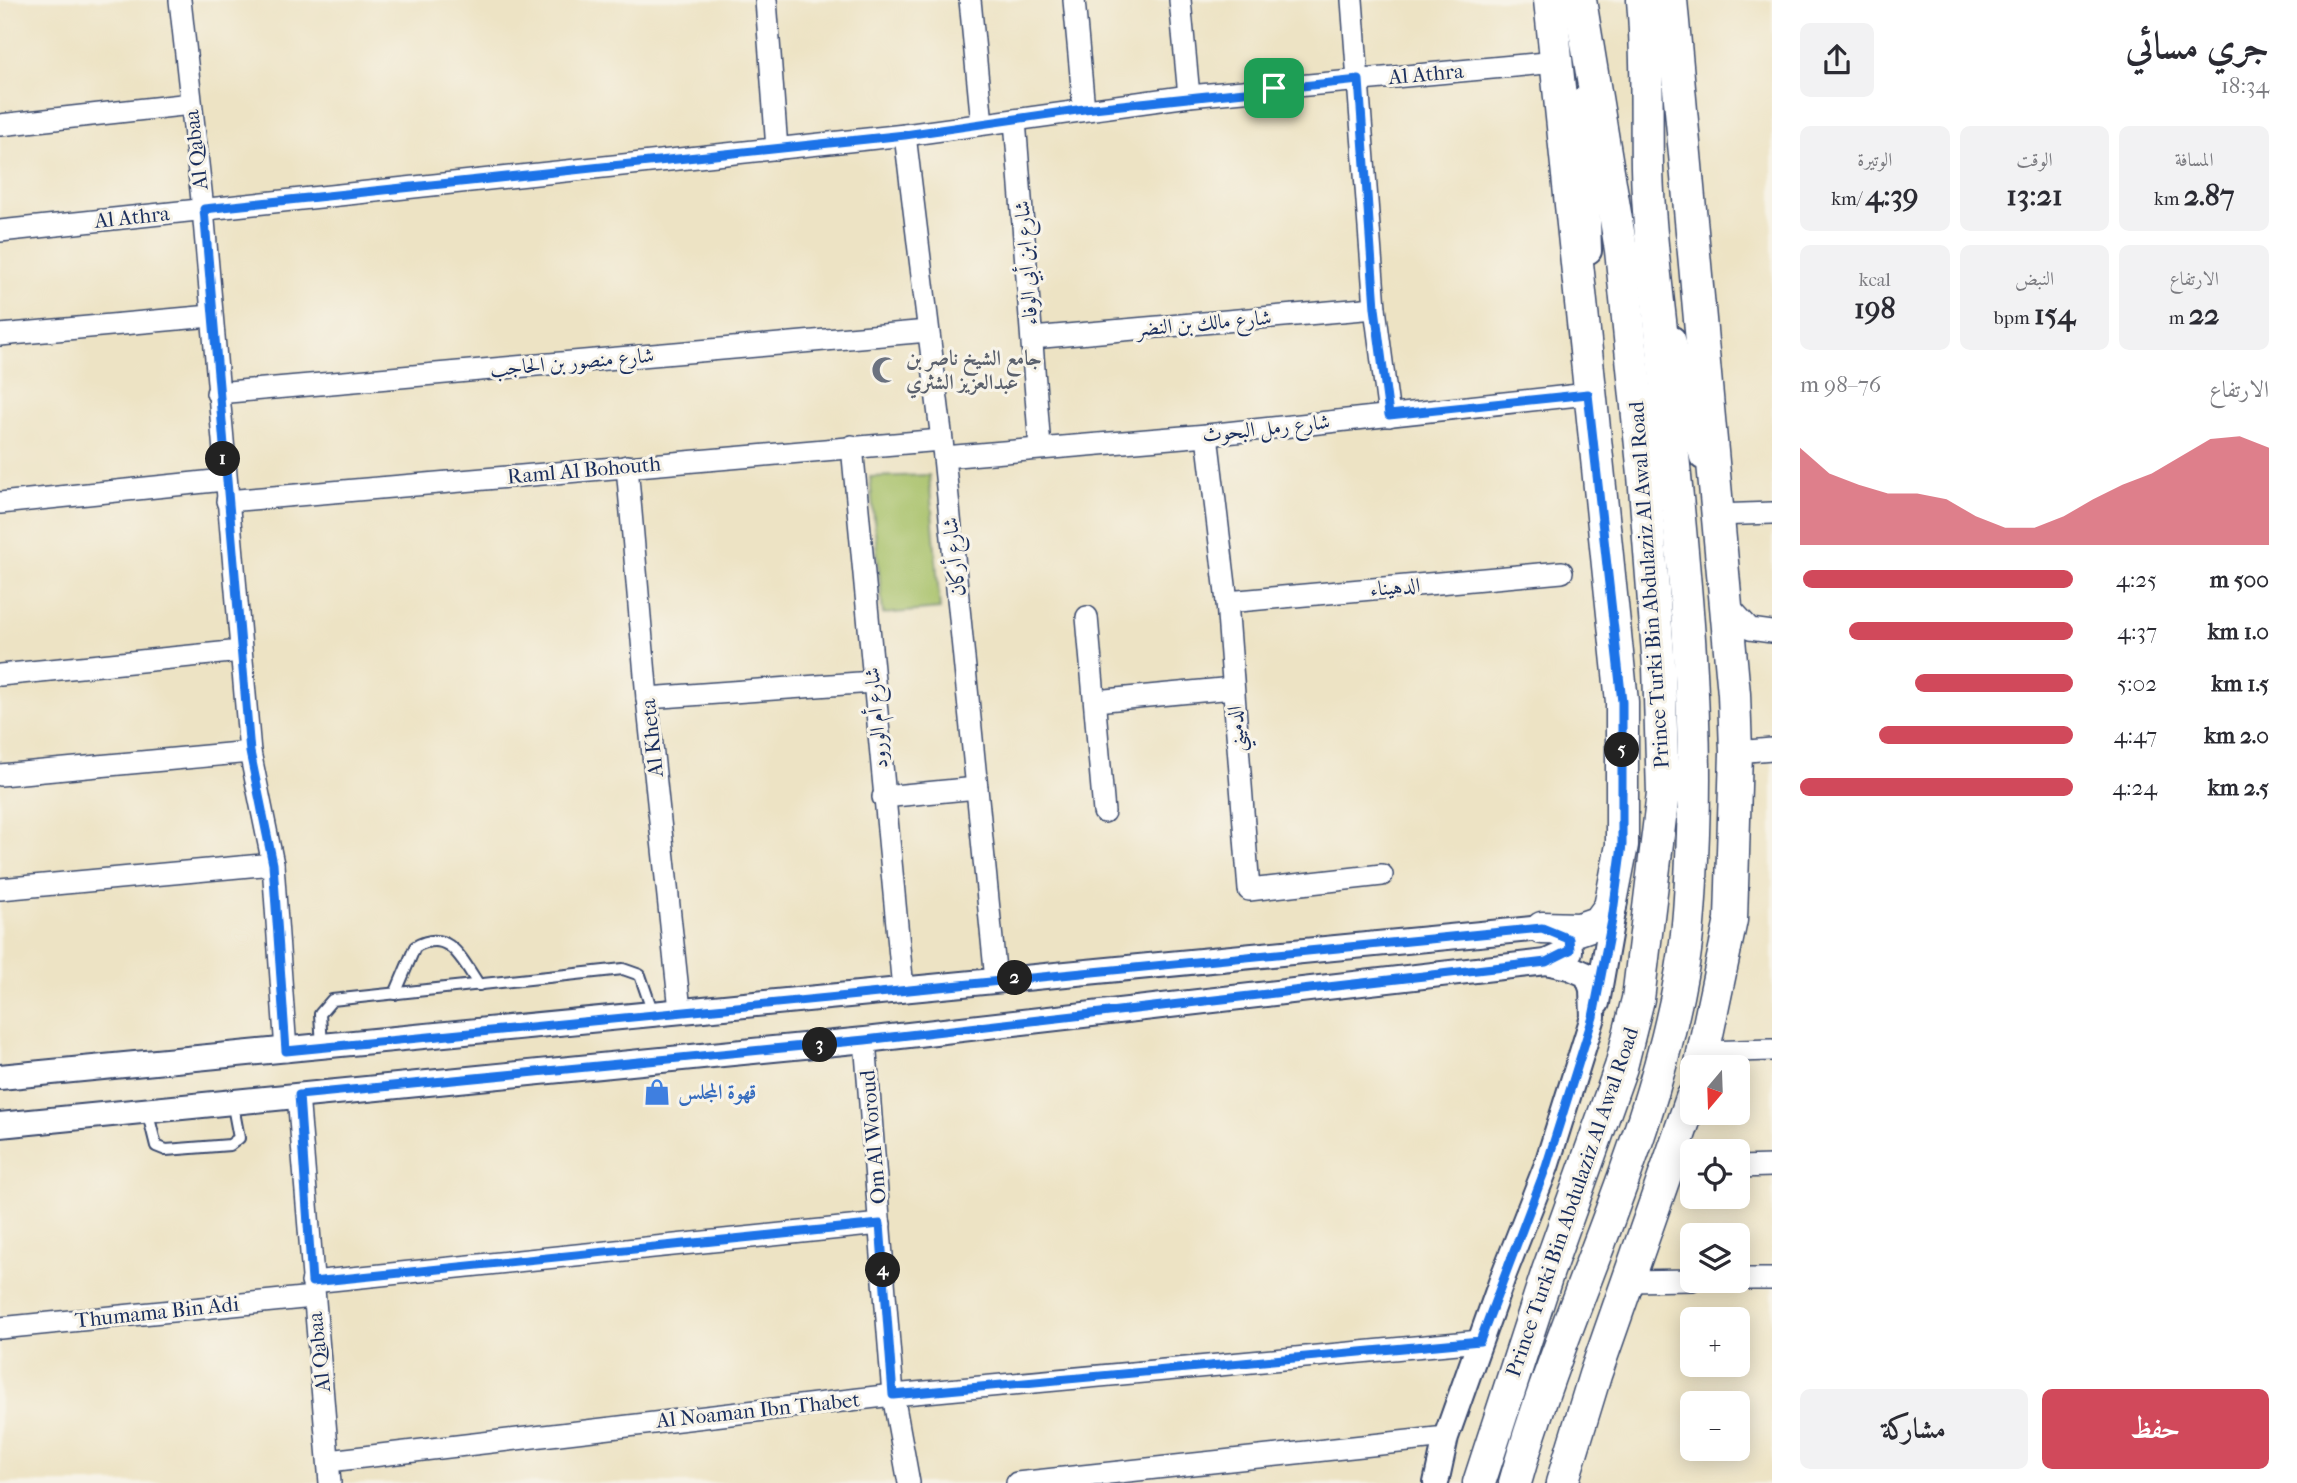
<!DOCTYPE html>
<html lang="ar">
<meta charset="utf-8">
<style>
:root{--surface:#fff;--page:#f2f2f3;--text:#2b2b33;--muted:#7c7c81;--accent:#d1495b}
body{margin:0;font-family:"IM FELL French Canon",Amiri,serif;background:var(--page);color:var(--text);direction:rtl;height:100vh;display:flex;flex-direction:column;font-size:26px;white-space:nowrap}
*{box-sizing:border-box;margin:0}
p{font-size:23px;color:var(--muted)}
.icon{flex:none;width:38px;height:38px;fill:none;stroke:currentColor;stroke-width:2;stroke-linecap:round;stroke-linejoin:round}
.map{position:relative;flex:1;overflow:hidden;direction:ltr}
.side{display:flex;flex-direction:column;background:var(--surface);width:525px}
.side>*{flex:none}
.needle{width:46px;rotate:199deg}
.tools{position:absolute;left:1680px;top:1055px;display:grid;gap:14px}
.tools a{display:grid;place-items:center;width:70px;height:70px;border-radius:10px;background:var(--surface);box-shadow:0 4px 18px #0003;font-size:35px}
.pin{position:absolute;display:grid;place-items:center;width:60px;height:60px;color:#fff;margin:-30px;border-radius:14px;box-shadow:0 4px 10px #0006}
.km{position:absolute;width:35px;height:35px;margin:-18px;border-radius:50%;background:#222;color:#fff;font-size:19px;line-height:35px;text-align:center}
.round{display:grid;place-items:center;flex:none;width:74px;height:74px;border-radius:10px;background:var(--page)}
.summary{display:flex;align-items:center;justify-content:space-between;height:119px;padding:0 28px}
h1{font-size:38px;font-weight:700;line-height:52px}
.stats{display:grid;grid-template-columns:repeat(3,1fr);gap:10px;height:119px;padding:7px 28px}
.stats div{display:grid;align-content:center;border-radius:10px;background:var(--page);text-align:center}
.stats b{font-size:30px;font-weight:700}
.stats small{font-size:19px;font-weight:400}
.stats p{font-size:19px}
.chart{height:196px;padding:14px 28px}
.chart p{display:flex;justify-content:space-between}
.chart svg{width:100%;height:126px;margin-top:7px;fill:var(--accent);opacity:.7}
.primary-button{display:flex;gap:14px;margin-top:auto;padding:14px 28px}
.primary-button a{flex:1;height:80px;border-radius:10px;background:var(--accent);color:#fff;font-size:28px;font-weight:700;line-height:80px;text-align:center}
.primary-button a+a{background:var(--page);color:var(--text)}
ul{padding:0 28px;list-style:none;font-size:23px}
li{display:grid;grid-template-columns:112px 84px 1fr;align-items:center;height:52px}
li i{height:18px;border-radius:9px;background:var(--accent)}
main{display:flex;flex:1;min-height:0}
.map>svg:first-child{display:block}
.green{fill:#a6c066;stroke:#607862;stroke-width:2}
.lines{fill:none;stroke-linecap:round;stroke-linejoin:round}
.service-casing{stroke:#3a4a6d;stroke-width:14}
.minor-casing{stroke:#3a4a6d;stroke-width:24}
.tertiary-casing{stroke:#3a4a6d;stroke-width:28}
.primary-casing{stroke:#3a4a6d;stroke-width:35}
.service{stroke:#fff;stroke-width:10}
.minor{stroke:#fff;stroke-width:21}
.tertiary{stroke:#fff;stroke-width:24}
.primary{stroke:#fff;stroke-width:32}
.route-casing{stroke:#fff;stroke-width:14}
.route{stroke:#1a73e8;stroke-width:9}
.labels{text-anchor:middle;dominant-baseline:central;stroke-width:6;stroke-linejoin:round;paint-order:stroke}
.street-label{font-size:21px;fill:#1b2f5e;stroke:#f7f3e8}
.worship-label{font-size:21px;font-weight:bold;fill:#5b616d;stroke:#f7f3e8;text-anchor:start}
.shop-label{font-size:21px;font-weight:bold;fill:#366cbe;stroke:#f7f3e8;text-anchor:start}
</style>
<main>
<section class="side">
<div class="summary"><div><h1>جري مسائي</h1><p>18:34</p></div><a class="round"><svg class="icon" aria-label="share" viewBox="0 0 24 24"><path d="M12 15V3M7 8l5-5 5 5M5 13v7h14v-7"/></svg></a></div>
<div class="stats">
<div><p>المسافة</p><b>2.87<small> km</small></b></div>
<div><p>الوقت</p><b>13:21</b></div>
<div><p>الوتيرة</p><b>4:39<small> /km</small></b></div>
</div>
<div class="stats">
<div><p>الارتفاع</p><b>22<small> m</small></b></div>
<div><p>النبض</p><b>154<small> bpm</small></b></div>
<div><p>kcal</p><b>198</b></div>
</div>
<div class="chart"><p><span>الارتفاع</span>76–98 m</p>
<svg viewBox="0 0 160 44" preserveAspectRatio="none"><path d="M0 44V10L10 19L20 23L30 26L40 26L50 28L60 34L70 38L80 38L90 34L100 28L110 23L120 19L130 13L140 7L150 6L160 10V44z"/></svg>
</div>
<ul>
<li><b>500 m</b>4:25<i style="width:99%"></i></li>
<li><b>1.0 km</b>4:37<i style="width:82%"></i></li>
<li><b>1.5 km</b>5:02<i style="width:58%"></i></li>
<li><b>2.0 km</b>4:47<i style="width:71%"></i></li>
<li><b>2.5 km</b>4:24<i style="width:100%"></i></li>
</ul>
<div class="primary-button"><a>حفظ</a><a>مشاركة</a></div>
</section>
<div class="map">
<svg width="1772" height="1483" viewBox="0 0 1772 1483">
<rect width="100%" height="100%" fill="#f7f3e8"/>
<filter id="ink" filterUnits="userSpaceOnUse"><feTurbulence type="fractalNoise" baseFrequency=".0143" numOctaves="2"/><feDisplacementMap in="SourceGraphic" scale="14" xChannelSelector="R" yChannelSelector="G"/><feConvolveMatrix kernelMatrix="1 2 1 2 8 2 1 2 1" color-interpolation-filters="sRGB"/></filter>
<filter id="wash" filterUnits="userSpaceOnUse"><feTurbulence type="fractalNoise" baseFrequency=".00686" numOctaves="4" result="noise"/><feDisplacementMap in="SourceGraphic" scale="28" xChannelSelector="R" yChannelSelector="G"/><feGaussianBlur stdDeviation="1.57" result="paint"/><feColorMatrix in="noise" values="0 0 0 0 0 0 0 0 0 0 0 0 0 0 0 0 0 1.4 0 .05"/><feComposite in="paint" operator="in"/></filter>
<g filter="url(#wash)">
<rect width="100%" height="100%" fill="#ede3c4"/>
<!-- green -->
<path class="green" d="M929 475 940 609 883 614 870 477Z"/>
</g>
<g filter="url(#ink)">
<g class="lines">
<defs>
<g id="service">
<path d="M395 994 415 947C449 927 462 960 479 985"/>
<path d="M322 1046 320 1014 332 1000 623 969 640 975 653 1013"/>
<path d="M147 1110 156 1146 166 1150 230 1145 239 1138 232 1101"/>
</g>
<g id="minor">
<path d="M180 0 203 209 250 752 273 864 286 1051"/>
<path d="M766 0 777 149"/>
<path d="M970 0 982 124"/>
<path d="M1074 0 1084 109"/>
<path d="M1180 0 1189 96"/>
<path d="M1352 0 1375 308 1389 416"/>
<path d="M1015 120 1040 448"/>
<path d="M0 125 191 104"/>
<path d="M905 135 944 457 996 980"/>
<path d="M0 231 905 135 1189 96 1557 62"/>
<path d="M0 335 211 316"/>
<path d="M1032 338 1375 308"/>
<path d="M217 393 928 331"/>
<path d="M1207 435 1227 602 1249 890 1382 875"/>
<path d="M852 446 903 989"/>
<path d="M944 457 1207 435 1588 394"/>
<path d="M627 466 647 698 680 1010"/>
<path d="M227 501 941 440"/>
<path d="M0 503 224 480"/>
<path d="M1716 515 1772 513"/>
<path d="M1227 602 1562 572"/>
<path d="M1725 602 1750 629 1772 632"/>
<path d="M1087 617 1104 812"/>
<path d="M0 675 241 651"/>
<path d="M647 698 873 682"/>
<path d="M1095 701 1233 688"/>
<path d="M1736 752 1772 749"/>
<path d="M0 775 250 752"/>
<path d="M883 797 977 788"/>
<path d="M0 889 273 864"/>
<path d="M865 1040 893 1395 909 1483"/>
<path d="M1704 1052 1772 1050"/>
<path d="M298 1095 330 1483"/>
<path d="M1738 1167 1772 1166"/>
<path d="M1668 1169H1692"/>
<path d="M1738 1279H1772"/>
<path d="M1628 1281 1692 1280"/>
<path d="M312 1282 880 1224"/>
<path d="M0 1328 313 1297"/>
<path d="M329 1461 893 1395 1480 1341"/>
<path d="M1017 1483 1446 1437"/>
</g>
<g id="tertiary">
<path d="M1584 99 1589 251"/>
<path d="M1673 339 1702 457"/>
<path d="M1597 1003 1615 901"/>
<path d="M0 1077 1542 928 1569 938 1570 951 1546 962 865 1040 0 1125"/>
<path d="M1436 1483 1446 1437 1504 1274 1546 1167 1593 1017 1592 989 1587 975 1569 967 1546 962"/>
</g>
<g id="primary">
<path d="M1671 0 1734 694 1736 752 1731 920 1700 1068"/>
<path d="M1542 928 1579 929 1599 922 1610 907 1622 845V702L1550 0"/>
<path d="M1479 1483 1548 1271 1621 1067 1638 999 1663 793 1659 666 1644 475 1621 250 1580 0"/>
<path d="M1515 1483C1563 1310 1651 1149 1682 970 1690 925 1691 880 1693 834 1699 672 1677 511 1663 349 1657 289 1648 227 1647 167 1646 111 1648 56 1643 0"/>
<path d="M1562 1483 1595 1375 1692 1098"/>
</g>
</defs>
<!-- service casing -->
<use href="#service" class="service-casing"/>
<!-- minor casing -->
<use href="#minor" class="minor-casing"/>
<!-- tertiary casing -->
<use href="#tertiary" class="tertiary-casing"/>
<!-- primary casing -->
<use href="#primary" class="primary-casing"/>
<!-- service -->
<use href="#service" class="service"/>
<!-- minor -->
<use href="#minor" class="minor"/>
<!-- tertiary -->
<use href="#tertiary" class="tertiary"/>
<!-- primary -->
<use href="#primary" class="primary"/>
</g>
</g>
<g class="lines" filter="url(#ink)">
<defs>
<path id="route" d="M1359 80 1375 308 1389 415 1588 394 1622 702V845L1612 920 1593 1017 1546 1167 1480 1341 893 1395 880 1224 312 1282 299 1095 865 1040 1546 962 1570 950 1569 939 1542 928 286 1051 273 864 250 752 204 209 905 135 1084 109Z"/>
</defs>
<!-- route casing -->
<use href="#route" class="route-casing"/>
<!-- route -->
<use href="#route" class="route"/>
</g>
<!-- icons -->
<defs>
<symbol id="mosque-bare" viewBox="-9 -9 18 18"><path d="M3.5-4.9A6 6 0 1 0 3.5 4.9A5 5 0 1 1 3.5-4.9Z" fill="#6b7280" stroke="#f7f3e8" stroke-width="2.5" paint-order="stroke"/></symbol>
<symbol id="shop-bare" viewBox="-9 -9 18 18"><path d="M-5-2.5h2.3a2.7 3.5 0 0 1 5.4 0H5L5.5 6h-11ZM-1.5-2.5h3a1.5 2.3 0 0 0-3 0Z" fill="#3f7fe0" stroke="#f7f3e8" stroke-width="2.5" paint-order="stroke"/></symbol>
</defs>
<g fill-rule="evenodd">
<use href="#mosque-bare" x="866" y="351" width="38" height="38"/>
<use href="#shop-bare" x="638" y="1073" width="38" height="38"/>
</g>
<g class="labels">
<!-- street labels -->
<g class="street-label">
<text transform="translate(1426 74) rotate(-5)">Al Athra</text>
<text transform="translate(196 150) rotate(-97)">Al Qabaa</text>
<text transform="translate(132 217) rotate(-6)">Al Athra</text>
<text transform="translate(1026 263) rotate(-94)">شارع ابن أبي الوفاء</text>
<text transform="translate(1204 323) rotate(-5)">شارع مالك بن النضر</text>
<text transform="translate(572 362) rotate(-5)">شارع منصور بن الحاجب</text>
<text transform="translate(1266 428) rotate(-6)">شارع رمل البحوث</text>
<text transform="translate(584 470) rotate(-5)">Raml Al Bohouth</text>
<text transform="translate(954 557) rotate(-96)">شارع أركان</text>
<text transform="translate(1649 585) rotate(-94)">Prince Turki Bin Abdulaziz Al Awal Road</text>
<text transform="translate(1395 587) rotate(-5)">الدهيناء</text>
<text transform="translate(876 718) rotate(-95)">شارع أم الورود</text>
<text transform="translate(1236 729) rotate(-94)">الدميني</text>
<text transform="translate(652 738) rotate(-96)">Al Kheta</text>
<text transform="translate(873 1137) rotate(-95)">Om Al Woroud</text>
<text transform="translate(1572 1202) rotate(-71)">Prince Turki Bin Abdulaziz Al Awal Road</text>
<text transform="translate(157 1312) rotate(-6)">Thumama Bin Adi</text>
<text transform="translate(319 1352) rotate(-96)">Al Qabaa</text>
<text transform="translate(758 1410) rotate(-6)">Al Noaman Ibn Thabet</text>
</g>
<!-- worship labels -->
<g class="worship-label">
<text x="906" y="358">جامع الشيخ ناصر بن<tspan x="906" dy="24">عبدالعزيز الشثري</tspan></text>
</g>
<!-- shop labels -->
<g class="shop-label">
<text x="678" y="1092">قهوة المجلس</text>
</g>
</g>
</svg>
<div class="tools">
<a><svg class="needle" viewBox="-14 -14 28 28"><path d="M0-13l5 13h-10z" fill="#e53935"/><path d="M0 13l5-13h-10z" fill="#7c7c81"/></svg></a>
<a><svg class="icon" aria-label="locate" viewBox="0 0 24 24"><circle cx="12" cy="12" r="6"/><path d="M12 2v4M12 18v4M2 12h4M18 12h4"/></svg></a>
<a><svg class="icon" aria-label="layers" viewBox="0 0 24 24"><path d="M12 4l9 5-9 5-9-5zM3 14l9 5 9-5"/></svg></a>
<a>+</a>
<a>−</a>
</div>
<div class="pin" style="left:1274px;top:88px;background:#1e9e55"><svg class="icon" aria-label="arrive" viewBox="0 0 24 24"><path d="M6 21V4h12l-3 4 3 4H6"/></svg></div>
<b class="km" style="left:223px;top:459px">1</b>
<b class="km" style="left:1015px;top:978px">2</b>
<b class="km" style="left:820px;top:1045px">3</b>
<b class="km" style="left:883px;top:1270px">4</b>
<b class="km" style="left:1622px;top:750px">5</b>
</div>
</main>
